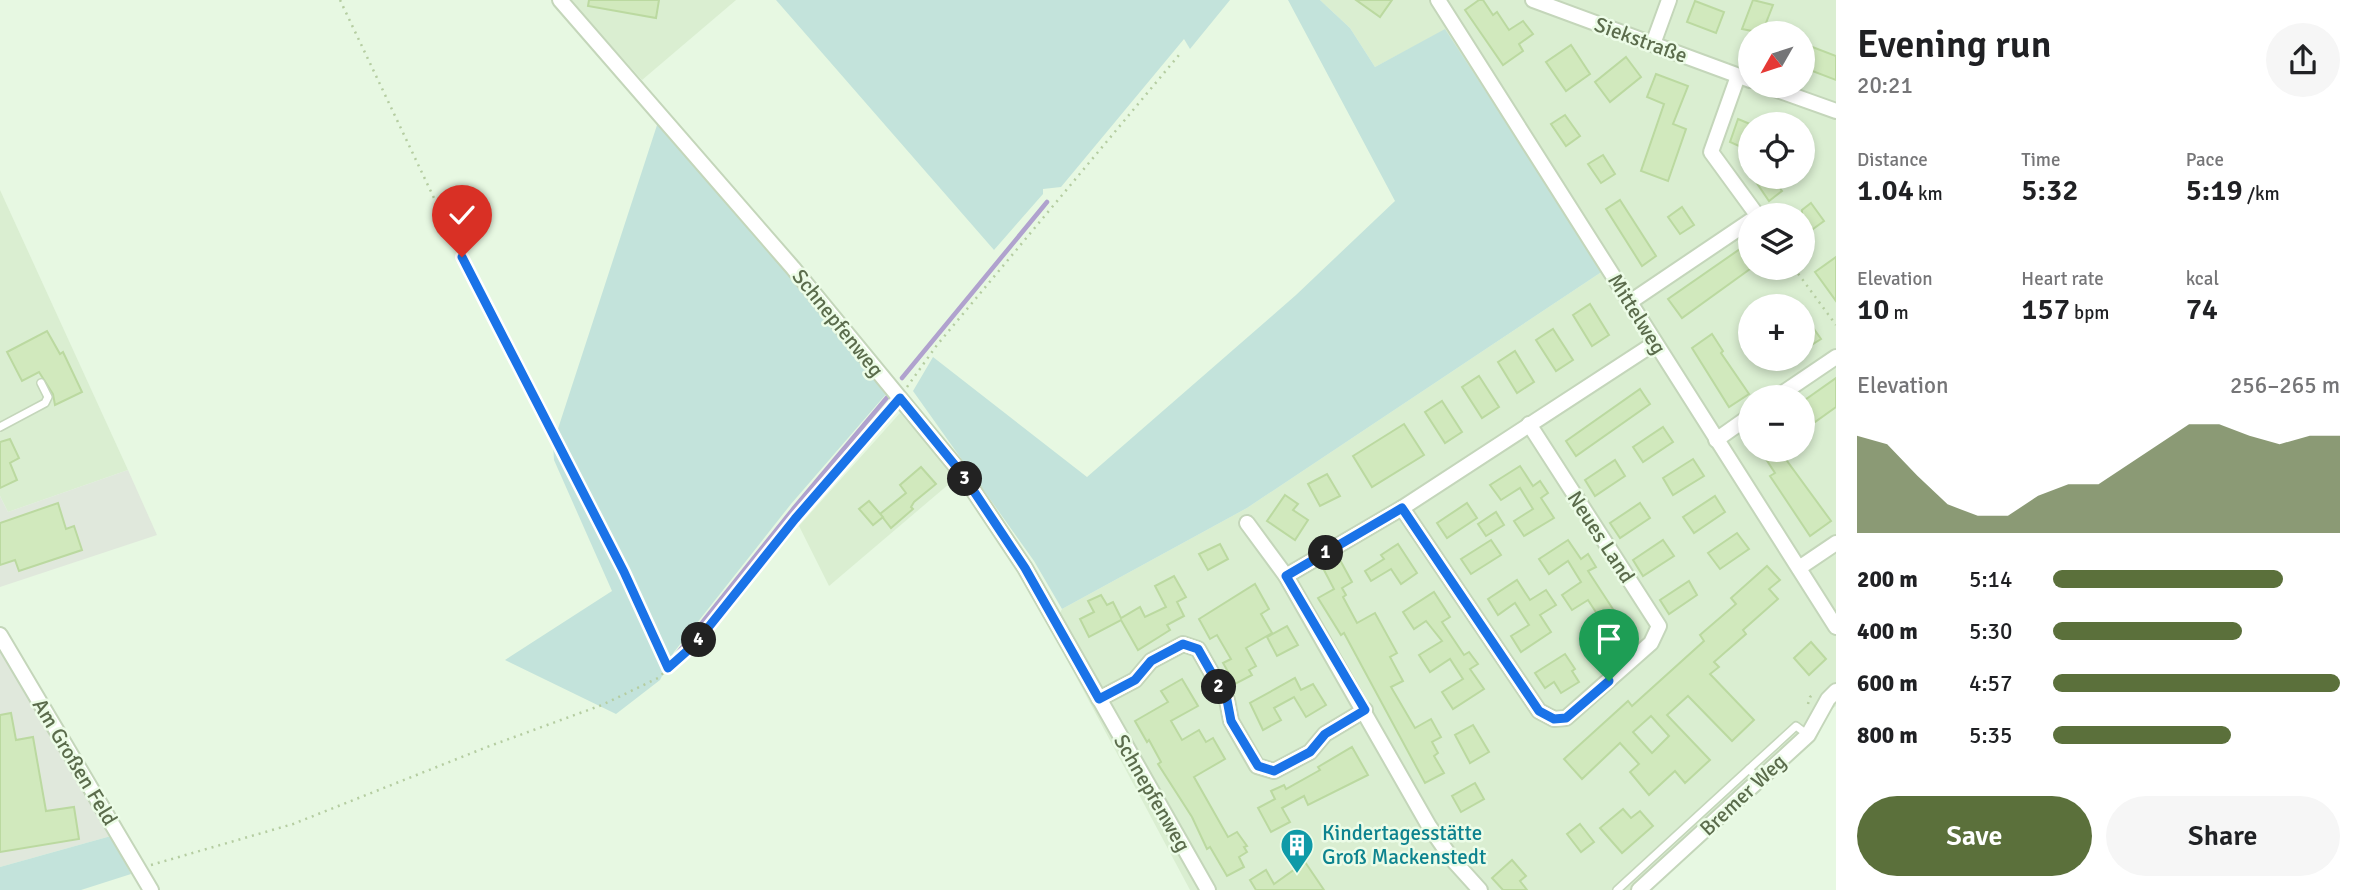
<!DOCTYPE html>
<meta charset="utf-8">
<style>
:root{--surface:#fff;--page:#f6f6f6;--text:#202124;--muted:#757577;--accent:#5b703b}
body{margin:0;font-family:Signika,sans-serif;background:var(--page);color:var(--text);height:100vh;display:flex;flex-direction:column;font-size:26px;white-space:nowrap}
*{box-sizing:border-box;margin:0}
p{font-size:23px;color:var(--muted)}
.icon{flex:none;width:38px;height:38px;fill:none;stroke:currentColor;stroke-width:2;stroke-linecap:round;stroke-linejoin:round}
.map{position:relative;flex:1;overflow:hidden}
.panel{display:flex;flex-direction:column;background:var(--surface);width:525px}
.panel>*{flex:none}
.needle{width:46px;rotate:231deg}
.tools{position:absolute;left:1738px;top:21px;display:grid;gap:14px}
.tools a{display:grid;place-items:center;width:77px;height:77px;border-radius:50%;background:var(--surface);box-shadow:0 4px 10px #0003;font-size:35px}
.pin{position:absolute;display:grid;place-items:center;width:60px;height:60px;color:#fff;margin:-72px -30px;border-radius:50% 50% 50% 0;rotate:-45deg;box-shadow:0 0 7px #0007}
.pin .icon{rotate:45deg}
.km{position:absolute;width:35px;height:35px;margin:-18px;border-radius:50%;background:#222;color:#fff;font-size:19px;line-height:35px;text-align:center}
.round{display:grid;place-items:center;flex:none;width:74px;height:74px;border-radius:37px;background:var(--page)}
.headline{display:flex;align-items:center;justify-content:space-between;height:119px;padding:0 21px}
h1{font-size:38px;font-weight:600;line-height:52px}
.figures{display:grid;grid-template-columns:repeat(3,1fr);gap:10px;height:119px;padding:7px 21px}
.figures div{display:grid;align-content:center}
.figures b{font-size:30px;font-weight:600}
.figures small{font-size:19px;font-weight:400}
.figures p{font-size:19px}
.chart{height:196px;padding:14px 21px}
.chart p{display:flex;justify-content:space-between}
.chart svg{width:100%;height:126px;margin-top:7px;fill:var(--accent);opacity:.7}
.primary-button{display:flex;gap:14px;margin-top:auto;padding:14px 21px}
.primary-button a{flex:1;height:80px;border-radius:42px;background:var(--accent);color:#fff;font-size:28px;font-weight:600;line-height:80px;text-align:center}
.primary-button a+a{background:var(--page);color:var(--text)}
ul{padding:0 21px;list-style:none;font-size:23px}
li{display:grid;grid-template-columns:112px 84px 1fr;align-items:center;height:52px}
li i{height:18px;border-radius:9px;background:var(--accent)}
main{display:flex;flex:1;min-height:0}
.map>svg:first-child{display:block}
.residential{fill:#daeed1;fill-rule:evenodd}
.industrial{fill:#e0e8dc}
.green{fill:#c3e3db}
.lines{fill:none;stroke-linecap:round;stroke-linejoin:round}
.stream{stroke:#b0a2ce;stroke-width:4.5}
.building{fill:#d1e9bd;stroke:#bbd9a0;stroke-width:2;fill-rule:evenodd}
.service-casing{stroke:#c4d6ba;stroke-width:10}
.minor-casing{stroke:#c4d6ba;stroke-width:18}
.path{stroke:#b5cda1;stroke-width:2.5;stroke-dasharray:2 5;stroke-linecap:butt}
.service{stroke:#fff;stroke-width:7}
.minor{stroke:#fff;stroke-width:14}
.route-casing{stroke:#fff;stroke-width:14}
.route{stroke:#1a73e8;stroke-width:9}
.labels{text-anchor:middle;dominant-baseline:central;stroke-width:5;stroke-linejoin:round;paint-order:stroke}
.street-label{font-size:21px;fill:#5b6c4c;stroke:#ecfce7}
.culture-label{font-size:21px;fill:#0d838f;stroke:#ecfce7;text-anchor:start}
</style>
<main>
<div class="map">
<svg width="1836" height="890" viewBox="0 0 1836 890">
<rect width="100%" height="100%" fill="#e7f8e2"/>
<!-- residential -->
<g class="residential">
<path d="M570 0H736L642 80Z"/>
<path d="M1320 0H1836V706L1829 711 1816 740 1651 890H1190L1051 630 1062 609 1247 508 1603 271 1445 30 1375 67 1350 28ZM1750 33H1802V86H1750ZM1750 124H1802V177H1750ZM1750 215H1802V268H1750ZM1750 306H1802V359H1750ZM1750 397H1802V450H1750Z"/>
<path d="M0 190 128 470 8 512 0 496Z"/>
<path d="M900 413 956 478 829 586 799 526Z"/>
</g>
<!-- industrial -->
<g class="industrial">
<path d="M128 470 157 535 0 587V496L8 512Z"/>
<path d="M0 648 111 836 0 867Z"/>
</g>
<!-- green -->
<g class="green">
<path d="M776 0H1230L1190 49 1184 39 1061 187 1043 189V194L994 250Z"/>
<path d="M1288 0H1320L1350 28 1375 67 1445 29 1603 271 1247 508 1062 609 1034 561 913 391 933 357 1087 477 1296 295 1395 201Z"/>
<path d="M659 119 887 393 791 504 674 652 660 680 616 714 505 660 612 591 554 460 553 444Z"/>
<path d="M111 836 131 874 81 890H0V867Z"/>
</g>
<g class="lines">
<!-- stream -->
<g class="stream">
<path d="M902 378 1047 202"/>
<path d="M677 654 794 508 890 394"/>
</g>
</g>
<!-- building -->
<g class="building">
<path d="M589 0H659L656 18 588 6Z"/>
<path d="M1356 0H1392L1380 17Z"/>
<path d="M1479 0H1483L1493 15 1497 12 1509 30 1523 21 1533 34 1519 44 1523 51 1503 65 1465 10Z"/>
<path d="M1753 0 1773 5 1762 33 1742 29Z"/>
<path d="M1695 1 1724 12 1716 33 1687 22Z"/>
<path d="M1802 43 1836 56V80L1802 67Z"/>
<path d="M1571 45 1590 74 1566 91 1546 62Z"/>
<path d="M1626 57 1641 77 1610 102 1595 82Z"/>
<path d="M1656 74 1688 86 1673 124 1686 129 1668 181 1641 171 1664 104 1647 97Z"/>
<path d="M1565 115 1580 136 1566 146 1551 124Z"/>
<path d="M1738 119 1750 124V151L1730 142Z"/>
<path d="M1603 155 1615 174 1601 183 1588 164Z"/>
<path d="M1764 177H1772L1782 191 1769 201 1756 182Z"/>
<path d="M1620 200 1656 256 1642 266 1606 209Z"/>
<path d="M1811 203 1824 221 1802 237V210Z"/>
<path d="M1682 207 1694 225 1680 234 1668 217Z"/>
<path d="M1750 242V269L1682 318 1668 299Z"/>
<path d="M1836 257V301L1815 272Z"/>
<path d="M1590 304 1609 335 1592 346 1573 315Z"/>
<path d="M1802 312 1821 339 1802 351Z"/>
<path d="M1553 329 1573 360 1556 371 1536 340Z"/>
<path d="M47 331 60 354 63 352 82 392 55 405 53 394 39 372 22 381 7 352Z"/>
<path d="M1712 334 1723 351 1721 353 1749 394 1729 407 1692 348Z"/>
<path d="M1515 351 1534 382 1517 393 1498 362Z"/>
<path d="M1479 376 1499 407 1482 418 1462 387Z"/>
<path d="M1836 378V407L1815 422 1802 402Z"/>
<path d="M1640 389 1650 404 1576 456 1566 441Z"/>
<path d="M1442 401 1462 432 1445 443 1425 412Z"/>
<path d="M1404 424 1424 455 1372 487 1353 456Z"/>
<path d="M1663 427 1673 442 1643 462 1633 447Z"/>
<path d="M10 439 19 458 10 463 17 480 0 488V442Z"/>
<path d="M1760 450H1779L1831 521 1810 536 1770 476 1775 473Z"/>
<path d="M1693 459 1704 476 1673 495 1663 478Z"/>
<path d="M1615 460 1625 476 1595 496 1585 480Z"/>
<path d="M1520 466 1533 486 1540 481 1548 493 1541 498 1554 518 1524 536 1514 521 1533 509 1520 488 1501 500 1490 485Z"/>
<path d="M921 467 936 484 914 502 911 507 913 509 891 528 880 514 906 493 900 485Z"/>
<path d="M1327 474 1340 496 1320 506 1308 484Z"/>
<path d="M1285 495 1298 504 1293 510 1308 520 1295 540 1267 521Z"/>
<path d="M1715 496 1725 512 1694 533 1683 517Z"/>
<path d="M869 501 883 517 873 525 859 509Z"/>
<path d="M58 503 66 529 74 526 82 550 19 571 15 560 0 565V523Z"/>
<path d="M1467 503 1477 518 1447 538 1437 523Z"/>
<path d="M1640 503 1650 518 1620 538 1610 523Z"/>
<path d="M1496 512 1504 525 1486 536 1478 524Z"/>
<path d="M1737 533 1749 549 1720 569 1708 553Z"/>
<path d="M1491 540 1501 555 1471 574 1461 559Z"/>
<path d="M1568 540 1581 559 1588 554 1596 567 1588 571 1624 626 1620 629 1627 640 1610 651 1603 640 1595 645 1585 630 1601 620 1588 600 1572 610 1562 595 1581 582 1568 561 1549 574 1539 559Z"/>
<path d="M1663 540 1674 556 1643 576 1633 560Z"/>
<path d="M1220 544 1228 559 1208 570 1199 554Z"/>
<path d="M1398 544 1417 573 1401 584 1391 569 1371 581 1365 571 1384 559 1381 555Z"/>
<path d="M1340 560 1352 582 1342 588 1346 595 1343 597 1357 623 1375 613 1397 653 1390 657 1403 681 1391 687 1415 728 1431 719 1441 737 1432 742 1438 753 1434 756 1444 773 1425 783 1344 633 1341 635 1318 598 1334 589 1324 570Z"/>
<path d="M1767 566 1780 580 1769 589 1778 599 1743 630 1746 634 1714 662 1719 667 1710 674 1754 720 1732 741 1688 696 1667 715 1710 760 1685 783 1675 771 1649 795 1630 772 1639 764 1620 743 1582 779 1564 759 1628 701 1632 706 1704 641 1700 635 1736 604 1731 598ZM1651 716 1669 736 1652 753 1633 732Z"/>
<path d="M1174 576 1186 597 1177 602 1184 616 1167 625 1170 630 1138 650 1121 620 1089 637 1080 619 1094 612 1088 601 1101 595 1107 605 1113 602 1121 618 1140 607 1145 617 1166 607 1155 586Z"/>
<path d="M1517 580 1530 600 1546 590 1556 605 1540 615 1551 632 1521 652 1511 636 1529 625 1515 603 1498 615 1488 599Z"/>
<path d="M1689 581 1697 595 1669 614 1660 600Z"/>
<path d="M1255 584 1269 609 1261 614 1272 633 1246 648 1256 666 1249 670 1252 675 1235 684 1223 663 1231 659 1217 635 1210 639 1199 619Z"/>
<path d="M1434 592 1450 617 1442 622 1464 655 1469 652 1478 664 1470 669 1484 689 1453 709 1442 692 1463 679 1450 659 1430 672 1419 655 1442 641 1426 621 1414 629 1403 612Z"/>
<path d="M1287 626 1298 645 1277 656 1267 637Z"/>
<path d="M1811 642 1826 659 1809 675 1794 658Z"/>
<path d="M1565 654 1575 669 1572 671 1579 682 1561 693 1554 682 1545 688 1535 673Z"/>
<path d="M1295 678 1301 690 1313 684 1326 705 1306 717 1294 697 1274 708 1281 720 1263 730 1250 703Z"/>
<path d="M1182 679 1198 706 1171 721 1182 740 1199 730 1206 742 1213 738 1225 759 1194 777 1228 837 1237 832 1247 846 1244 847 1247 852 1239 857 1244 867 1227 876 1210 847 1207 849 1192 817 1158 764 1161 762 1149 740 1147 742 1135 721 1168 702 1161 691Z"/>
<path d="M11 713 16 740 33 737 46 811 74 807 79 839 0 852V715Z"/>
<path d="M1473 725 1489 752 1470 763 1455 735Z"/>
<path d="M1352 747 1368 775 1308 805 1304 796 1282 808 1290 822 1271 832 1258 808 1275 799 1271 791 1284 785 1286 789 1320 770 1318 767Z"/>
<path d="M1475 783 1484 799 1461 812 1452 796Z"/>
<path d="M1623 809 1631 818 1640 811 1653 826 1622 853 1600 828Z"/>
<path d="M1580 824 1594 842 1581 852 1567 834Z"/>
<path d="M1512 860 1526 876 1520 881 1527 890H1503L1492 878Z"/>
<path d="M1305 862 1324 890H1256L1250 880 1266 870 1274 884Z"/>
</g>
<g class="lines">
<defs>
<g id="service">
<path d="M0 427 45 403 48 397 41 383"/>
<path d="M1749 769 1796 726 1808 735"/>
<path d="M1617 890 1749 769 1759 780"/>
</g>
<g id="minor">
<path d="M560 0 793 268 963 475 1025 568 1208 890"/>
<path d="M1438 0 1836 627"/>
<path d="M1533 0 1750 80"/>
<path d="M1653 44 1669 0"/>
<path d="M1738 76 1711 152 1757 215"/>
<path d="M1766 86 1836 111"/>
<path d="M1630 302 1750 221"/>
<path d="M1777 397 1836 357"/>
<path d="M1716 440 1750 416"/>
<path d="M1402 508 1539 711 1554 719 1566 718 1651 643 1659 626 1529 424"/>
<path d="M1247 523 1286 576 1429 826 1452 859 1480 890"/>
<path d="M1799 568 1836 543"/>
<path d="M1286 576 1402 508 1655 343"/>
<path d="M0 635 151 890"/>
<path d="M1099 699 1135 680 1151 661 1183 644 1198 649 1227 700 1231 721 1257 766 1274 771 1310 752 1325 734 1365 710"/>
<path d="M1639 890 1808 735 1828 699 1836 691"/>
</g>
</defs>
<!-- service casing -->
<use href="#service" class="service-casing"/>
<!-- minor casing -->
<use href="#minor" class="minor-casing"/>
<!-- path -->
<g class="path">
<path d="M340 0 462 257 624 572 669 668"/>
<path d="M1794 268 1836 325"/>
<path d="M907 387 937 345 1179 55"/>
<path d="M1808 704 1810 697 1815 693"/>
<path d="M151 865 293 824 487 747 602 705 658 678 695 644 795 519 890 409"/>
</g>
<!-- service -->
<use href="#service" class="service"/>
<!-- minor -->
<use href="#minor" class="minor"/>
</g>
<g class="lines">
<defs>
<path id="route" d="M462 257 624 572 668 668 695 644 795 519 900 398 963 475 1025 568 1099 699 1135 680 1151 661 1183 644 1198 649 1227 700 1231 721 1258 766 1274 771 1310 752 1325 734 1365 710 1286 576 1402 508 1539 711 1554 719 1566 718 1609 681"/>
</defs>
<!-- route casing -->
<use href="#route" class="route-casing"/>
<!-- route -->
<use href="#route" class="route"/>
</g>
<!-- icons -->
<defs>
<symbol id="building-pin" viewBox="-11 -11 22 30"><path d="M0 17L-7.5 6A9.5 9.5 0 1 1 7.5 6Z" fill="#0f9aa8" stroke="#ecfce7"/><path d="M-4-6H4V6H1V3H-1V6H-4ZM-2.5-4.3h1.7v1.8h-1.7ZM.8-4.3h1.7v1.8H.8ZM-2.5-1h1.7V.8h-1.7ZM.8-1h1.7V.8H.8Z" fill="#fff"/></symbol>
</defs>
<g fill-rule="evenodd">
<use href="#building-pin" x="1278" y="826" width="38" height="52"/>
</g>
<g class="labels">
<!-- street labels -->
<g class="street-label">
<text transform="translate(1641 40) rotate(20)">Siekstraße</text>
<text transform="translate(1637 314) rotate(58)">Mittelweg</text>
<text transform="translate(838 323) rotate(51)">Schnepfenweg</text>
<text transform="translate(1601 537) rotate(57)">Neues Land</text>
<text transform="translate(75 762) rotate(59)">Am Großen Feld</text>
<text transform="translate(1152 793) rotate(60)">Schnepfenweg</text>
<text transform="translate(1743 795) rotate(-43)">Bremer Weg</text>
</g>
<!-- culture labels -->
<g class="culture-label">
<text x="1322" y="833">Kindertagesstätte<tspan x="1322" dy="24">Groß Mackenstedt</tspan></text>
</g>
</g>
</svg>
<div class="tools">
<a><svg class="needle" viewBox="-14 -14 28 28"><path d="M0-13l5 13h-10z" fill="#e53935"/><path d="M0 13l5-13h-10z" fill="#757577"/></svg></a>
<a><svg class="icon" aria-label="locate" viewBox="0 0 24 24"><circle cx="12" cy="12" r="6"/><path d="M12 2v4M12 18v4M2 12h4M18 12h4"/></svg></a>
<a><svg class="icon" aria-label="layers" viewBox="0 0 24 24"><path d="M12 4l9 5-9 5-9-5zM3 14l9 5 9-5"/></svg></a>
<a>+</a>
<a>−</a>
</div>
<div class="pin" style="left:1609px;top:681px;background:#1e9e55"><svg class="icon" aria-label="arrive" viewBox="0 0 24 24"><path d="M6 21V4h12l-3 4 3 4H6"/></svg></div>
<div class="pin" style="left:462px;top:257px;background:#d93025"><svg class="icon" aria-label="check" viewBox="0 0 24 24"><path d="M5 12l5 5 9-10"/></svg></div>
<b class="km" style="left:1326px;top:553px">1</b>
<b class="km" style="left:1219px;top:687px">2</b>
<b class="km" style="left:965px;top:479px">3</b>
<b class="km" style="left:699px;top:640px">4</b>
</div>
<section class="panel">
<div class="headline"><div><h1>Evening run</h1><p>20:21</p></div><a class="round"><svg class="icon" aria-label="share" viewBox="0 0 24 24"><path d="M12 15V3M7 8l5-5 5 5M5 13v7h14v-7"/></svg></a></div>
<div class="figures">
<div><p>Distance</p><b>1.04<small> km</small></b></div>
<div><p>Time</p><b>5:32</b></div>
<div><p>Pace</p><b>5:19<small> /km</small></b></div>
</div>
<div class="figures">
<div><p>Elevation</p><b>10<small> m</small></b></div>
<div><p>Heart rate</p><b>157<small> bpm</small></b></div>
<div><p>kcal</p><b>74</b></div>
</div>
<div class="chart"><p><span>Elevation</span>256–265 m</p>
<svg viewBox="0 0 160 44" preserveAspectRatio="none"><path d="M0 44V10L10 13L20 24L30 34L40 38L50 38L60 31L70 27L80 27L90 20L100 13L110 6L120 6L130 10L140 13L150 10L160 10V44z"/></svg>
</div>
<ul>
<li><b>200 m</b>5:14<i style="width:80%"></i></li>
<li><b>400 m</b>5:30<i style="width:66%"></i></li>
<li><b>600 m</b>4:57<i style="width:100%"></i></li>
<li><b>800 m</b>5:35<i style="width:62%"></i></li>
</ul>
<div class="primary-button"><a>Save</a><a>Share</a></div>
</section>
</main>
